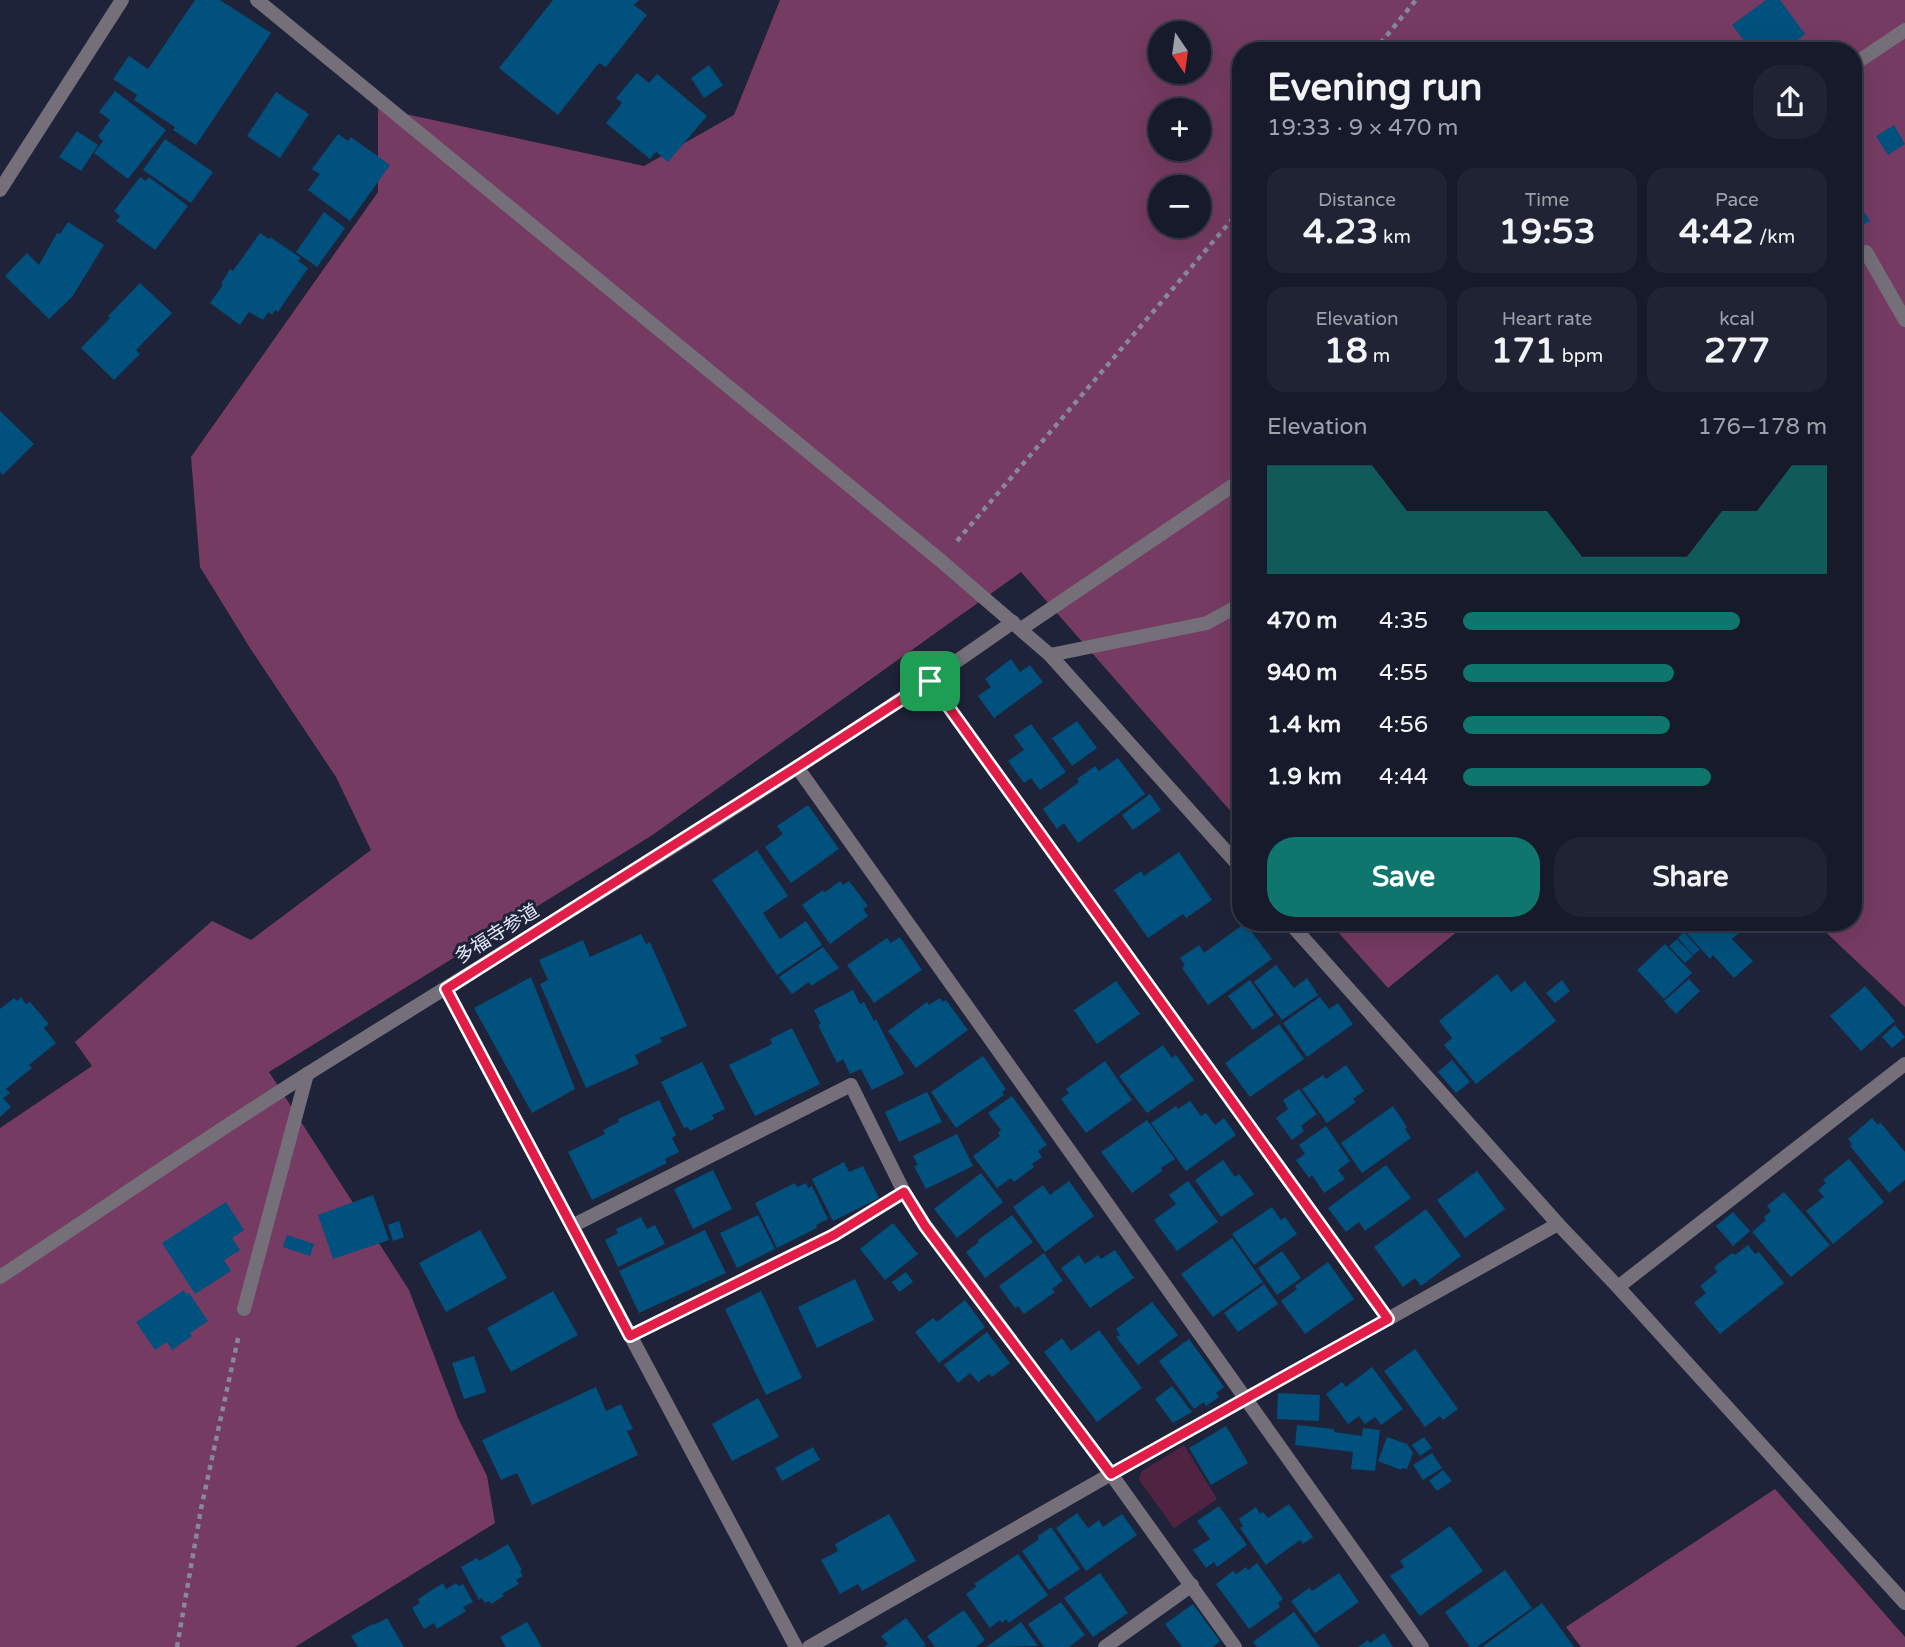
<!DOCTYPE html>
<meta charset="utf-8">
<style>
:root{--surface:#171a2b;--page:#202333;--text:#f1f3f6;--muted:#9ea1a9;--line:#363847;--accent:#0f766e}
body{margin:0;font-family:"Varela Round","Noto Sans JP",sans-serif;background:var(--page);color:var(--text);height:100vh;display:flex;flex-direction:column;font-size:26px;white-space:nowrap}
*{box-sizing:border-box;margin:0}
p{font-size:23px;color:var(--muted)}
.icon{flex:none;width:38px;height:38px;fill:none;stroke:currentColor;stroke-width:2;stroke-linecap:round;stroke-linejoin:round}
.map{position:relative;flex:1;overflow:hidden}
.drawer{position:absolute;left:1232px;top:42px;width:630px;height:889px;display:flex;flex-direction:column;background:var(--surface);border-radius:28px;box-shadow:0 7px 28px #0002,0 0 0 2px var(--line)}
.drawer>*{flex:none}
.needle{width:46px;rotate:167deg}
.buttons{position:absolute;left:1148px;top:21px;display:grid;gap:14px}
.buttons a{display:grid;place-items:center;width:63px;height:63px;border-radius:50%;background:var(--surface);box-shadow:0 7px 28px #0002,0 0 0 2px var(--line);font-size:35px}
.pin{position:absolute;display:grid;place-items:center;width:60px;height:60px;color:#fff;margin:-30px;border-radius:14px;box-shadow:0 4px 10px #0006}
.round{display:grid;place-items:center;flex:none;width:74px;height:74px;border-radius:28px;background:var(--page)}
.headline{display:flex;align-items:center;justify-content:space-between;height:119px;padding:0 35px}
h1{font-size:38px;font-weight:800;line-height:52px}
.stats{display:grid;grid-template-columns:repeat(3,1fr);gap:10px;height:119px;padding:7px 35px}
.stats div{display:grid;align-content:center;border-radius:18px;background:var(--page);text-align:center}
.stats b{font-size:35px;font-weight:800}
.stats small{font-size:19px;font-weight:400}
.stats p{font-size:19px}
.chart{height:196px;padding:14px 35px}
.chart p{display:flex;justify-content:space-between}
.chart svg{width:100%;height:126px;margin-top:7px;fill:var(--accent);opacity:.7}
.action{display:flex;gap:14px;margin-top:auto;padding:14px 35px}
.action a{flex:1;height:80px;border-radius:28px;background:var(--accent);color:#fff;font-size:28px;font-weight:800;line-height:80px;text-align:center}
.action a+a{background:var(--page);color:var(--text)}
ul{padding:0 35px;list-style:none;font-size:23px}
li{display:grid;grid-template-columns:112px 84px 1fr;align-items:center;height:52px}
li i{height:18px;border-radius:9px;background:var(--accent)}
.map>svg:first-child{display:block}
.green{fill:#512342}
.forest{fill:#763b63;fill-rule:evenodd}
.building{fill:#00517d}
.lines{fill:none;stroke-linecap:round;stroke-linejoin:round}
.path{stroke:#85899b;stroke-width:4.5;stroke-dasharray:5 5;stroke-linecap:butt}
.service{stroke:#756f7a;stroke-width:14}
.minor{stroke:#756f7a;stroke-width:14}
.tertiary{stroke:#756f7a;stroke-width:14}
.route-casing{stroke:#fff;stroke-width:14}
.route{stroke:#e11d48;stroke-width:9}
.labels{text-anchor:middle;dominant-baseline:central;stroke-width:6;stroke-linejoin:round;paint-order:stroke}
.street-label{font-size:19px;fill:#e4e8f7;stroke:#1f2339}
</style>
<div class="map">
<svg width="1905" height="1647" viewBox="0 0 1905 1647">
<rect width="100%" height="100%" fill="#1f2339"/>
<!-- green -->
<path class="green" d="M1184 1445 1217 1499 1174 1528 1139 1480 1141 1472Z"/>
<!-- forest -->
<g class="forest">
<path d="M780 0H1905V1007L1815 922H1853V51H1241V823L1021 572 651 836 269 1072 409 1290 458 1418 487 1476 495 1523 295 1647H0V1128L92 1066 75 1042 212 921 251 940 371 850 336 777 250 648 200 567 191 457 378 192V108L644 166 734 115ZM1160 33H1199V72H1160ZM1160 110H1199V149H1160ZM1160 187H1199V226H1160Z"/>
<path d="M1329 922H1469L1388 988Z"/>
<path d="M1775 1489 1905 1637V1647H1581L1566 1627Z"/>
</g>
<!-- building -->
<g class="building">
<path d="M195 0H220L271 33 196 145 173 130 175 127 134 100 137 95 113 79 129 56 148 69Z"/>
<path d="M553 0H639L634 5 647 15 606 67 599 63 558 115 499 68Z"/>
<path d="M1766 0H1780L1805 34 1794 43 1801 51H1752L1732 25Z"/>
<path d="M709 65 723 85 704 98 691 78Z"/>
<path d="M637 73 649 83 657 74 707 116 668 162 656 152 650 159 606 123 622 103 616 98Z"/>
<path d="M115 91 166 130 128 179 94 153 103 141 98 136 110 120 99 112Z"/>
<path d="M276 92 309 114 280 158 247 136Z"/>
<path d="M1894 125 1905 144 1888 155 1876 136Z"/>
<path d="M77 131 98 145 81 171 59 157Z"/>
<path d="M338 134 348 141 351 137 390 165 350 221 308 190 320 174 312 169Z"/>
<path d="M165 139 213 172 191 203 143 170Z"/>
<path d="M140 177 146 181 149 177 188 206 155 250 116 221 120 216 114 211Z"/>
<path d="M1853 194 1870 221 1853 230Z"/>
<path d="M324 212 345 228 317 267 296 252Z"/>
<path d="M68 222 104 245 72 297 49 319 5 276 27 253 39 265 57 233 60 234Z"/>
<path d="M260 233 269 239 270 237 301 258 298 261 308 268 278 312 275 310 272 315 268 312 263 320 249 312 240 325 210 303 223 285 221 284 230 269 233 271Z"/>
<path d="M140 283 172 313 136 350 140 354 114 380 81 348 110 318 108 316Z"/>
<path d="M0 411 34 444 3 475 0 472Z"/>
<path d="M1011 659 1020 672 1030 665 1043 682 994 718 978 696 991 687 985 679Z"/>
<path d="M1077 721 1097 748 1072 766 1052 738Z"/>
<path d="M1031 724 1066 772 1040 790 1031 778 1024 783 1008 761 1024 750 1014 736Z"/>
<path d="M1118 758 1145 794 1078 843 1064 823 1057 829 1043 809 1079 782 1077 779 1095 766 1099 771Z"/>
<path d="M1150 794 1161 810 1133 830 1122 815Z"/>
<path d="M808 805 839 849 791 883 765 847 783 834 777 826Z"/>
<path d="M757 850 788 896 763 913 780 939 806 921 822 945 777 975 712 880Z"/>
<path d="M1179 852 1212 900 1186 918 1183 914 1148 938 1114 890 1141 871 1144 876Z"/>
<path d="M840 881 843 885 849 881 868 906 863 909 868 916 830 944 802 905 823 890 824 893Z"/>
<path d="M1695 922H1702L1709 931 1722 922H1746L1748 925 1732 939 1753 961 1734 978 1713 955 1710 959 1685 931Z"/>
<path d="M1245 923 1272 959 1208 1005 1182 968 1185 965 1180 958 1199 945 1204 953Z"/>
<path d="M1684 932 1700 950 1693 955 1678 938Z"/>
<path d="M641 934 646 944 650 942 687 1026 660 1038 662 1042 635 1055 639 1064 586 1088 540 984 548 980 539 960 583 940 590 957Z"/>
<path d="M900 937 922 970 874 1003 847 965 887 938 891 943Z"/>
<path d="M1677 939 1693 956 1685 963 1669 946Z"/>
<path d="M1665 944 1692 973 1664 999 1637 970Z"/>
<path d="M823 947 839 968 811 986 809 982 792 994 779 977Z"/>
<path d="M1276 965 1294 988 1307 978 1318 995 1282 1020 1254 982Z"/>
<path d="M1497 974 1511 992 1525 981 1556 1021 1476 1084 1444 1045 1452 1038 1439 1021Z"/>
<path d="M531 977 575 1089 532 1113 474 1008Z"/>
<path d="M1689 979 1700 991 1676 1014 1664 1001Z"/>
<path d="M1250 980 1274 1015 1253 1030 1228 996Z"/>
<path d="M1562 980 1570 991 1555 1003 1546 993Z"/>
<path d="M1116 981 1140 1014 1097 1044 1074 1010Z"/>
<path d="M1865 986 1895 1021 1861 1051 1830 1016Z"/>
<path d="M853 990 860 1004 864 1002 874 1021 876 1019 904 1074 872 1090 861 1069 850 1074 843 1059 837 1063 818 1025 821 1024 814 1010Z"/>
<path d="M21 997 26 1004 30 1002 49 1024 44 1028 56 1043 29 1065 32 1068 6 1089 10 1093 3 1098 11 1107 0 1117V1009L14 998 17 1001Z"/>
<path d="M1320 997 1329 1009 1338 1003 1353 1024 1307 1057 1283 1023Z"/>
<path d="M940 998 943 1002 946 1000 968 1030 916 1068 888 1031 927 1002 929 1005Z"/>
<path d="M1279 1024 1304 1059 1250 1097 1225 1063Z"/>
<path d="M1895 1025 1905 1037 1892 1048 1882 1037Z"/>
<path d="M792 1028 820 1084 755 1116 729 1065 772 1044 770 1039Z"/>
<path d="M1163 1045 1172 1058 1176 1055 1194 1080 1147 1113 1119 1076Z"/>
<path d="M983 1056 1006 1089 1002 1092 1004 1095 956 1128 931 1092Z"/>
<path d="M1452 1060 1470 1082 1456 1093 1438 1072Z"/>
<path d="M1105 1061 1132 1100 1086 1133 1061 1099 1069 1093 1066 1089Z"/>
<path d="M702 1062 725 1109 712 1115 714 1119 690 1131 688 1127 684 1128 661 1082Z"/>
<path d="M1346 1065 1364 1091 1353 1099 1356 1102 1327 1123 1302 1089 1323 1075 1326 1079Z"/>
<path d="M1299 1089 1317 1114 1301 1126 1304 1131 1292 1140 1276 1118 1288 1109 1283 1100Z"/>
<path d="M927 1092 942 1122 899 1142 885 1112Z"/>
<path d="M1012 1096 1047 1145 1038 1151 1042 1157 1032 1164 1034 1167 1014 1182 1011 1178 997 1188 973 1156 1000 1136 998 1133 1001 1130 988 1113Z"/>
<path d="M659 1100 676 1135 672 1138 679 1152 665 1159 667 1163 592 1200 568 1152 605 1134 603 1130 619 1122 618 1119Z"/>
<path d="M1190 1101 1201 1116 1206 1113 1215 1125 1224 1118 1236 1135 1186 1171 1151 1123 1176 1106 1178 1109Z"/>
<path d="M1393 1106 1407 1127 1405 1129 1411 1138 1362 1173 1341 1143Z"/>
<path d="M1872 1118 1878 1125 1880 1122 1905 1152V1180L1889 1193 1850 1146 1852 1144 1848 1139Z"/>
<path d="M1147 1120 1175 1159 1161 1168 1162 1171 1132 1193 1101 1152Z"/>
<path d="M1326 1126 1350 1161 1338 1170 1345 1179 1324 1193 1312 1175 1309 1178 1296 1160 1305 1154 1299 1145Z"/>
<path d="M957 1134 973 1166 926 1189 914 1166 918 1165 913 1156Z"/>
<path d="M1849 1159 1884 1202 1833 1244 1806 1211 1824 1197 1818 1190 1826 1183 1823 1180Z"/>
<path d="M1223 1160 1235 1177 1239 1174 1254 1194 1221 1217 1195 1180Z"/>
<path d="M844 1162 849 1172 863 1166 879 1198 833 1221 812 1179Z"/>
<path d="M1386 1165 1411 1198 1365 1231 1359 1222 1346 1232 1328 1208Z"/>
<path d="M713 1170 732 1209 693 1229 674 1189Z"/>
<path d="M1477 1171 1505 1209 1465 1238 1437 1200Z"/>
<path d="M981 1173 1003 1202 957 1238 934 1209Z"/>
<path d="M1069 1181 1094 1216 1045 1252 1013 1207 1043 1185 1050 1195Z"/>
<path d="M1188 1181 1218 1222 1177 1251 1154 1220 1176 1204 1169 1195Z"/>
<path d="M795 1183 797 1187 806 1183 808 1188 812 1186 828 1219 816 1225 817 1228 777 1248 755 1203Z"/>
<path d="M1784 1192 1830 1245 1791 1277 1752 1232 1766 1220 1764 1217 1771 1211 1767 1206Z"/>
<path d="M373 1195 389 1240 333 1259 318 1215Z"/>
<path d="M226 1202 244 1230 232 1238 240 1250 224 1260 231 1271 195 1294 162 1243Z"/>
<path d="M1272 1207 1281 1220 1285 1217 1297 1234 1254 1265 1232 1234Z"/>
<path d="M1426 1209 1461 1256 1421 1286 1415 1278 1403 1287 1374 1247Z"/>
<path d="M1733 1212 1750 1231 1733 1246 1716 1226Z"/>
<path d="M758 1215 775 1249 737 1268 720 1233Z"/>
<path d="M1012 1215 1033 1242 985 1278 966 1252 979 1242 978 1240Z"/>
<path d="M641 1217 647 1229 655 1225 665 1244 618 1267 605 1240 618 1233 616 1229Z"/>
<path d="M399 1221 404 1237 393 1241 388 1225Z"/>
<path d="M893 1223 918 1254 885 1280 860 1249Z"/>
<path d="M480 1230 507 1278 446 1312 419 1263Z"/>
<path d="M705 1230 726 1273 639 1313 619 1271Z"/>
<path d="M287 1235 314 1244 310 1256 283 1247Z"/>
<path d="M1232 1238 1263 1282 1213 1317 1181 1274Z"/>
<path d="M1748 1245 1755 1254 1759 1252 1784 1283 1720 1334 1694 1303 1706 1293 1700 1286 1717 1272 1714 1267 1732 1253 1735 1255Z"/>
<path d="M1115 1250 1134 1278 1090 1308 1061 1268 1079 1255 1085 1264 1098 1255 1101 1259Z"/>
<path d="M1282 1251 1301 1278 1277 1295 1258 1268Z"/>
<path d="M1044 1253 1063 1281 1052 1289 1055 1292 1024 1314 1018 1306 1015 1308 999 1286Z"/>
<path d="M1328 1262 1354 1299 1305 1334 1281 1301 1297 1289 1295 1286Z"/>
<path d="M906 1272 913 1282 899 1292 892 1282Z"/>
<path d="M855 1279 874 1320 817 1348 798 1307Z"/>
<path d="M1264 1284 1278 1304 1238 1332 1224 1313Z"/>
<path d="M184 1290 186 1294 189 1293 208 1321 190 1333 192 1336 172 1350 167 1342 155 1350 136 1322Z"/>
<path d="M553 1291 578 1335 511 1372 487 1328Z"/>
<path d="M761 1291 802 1378 766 1395 725 1309Z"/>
<path d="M965 1300 985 1327 939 1363 915 1332 933 1318 937 1322Z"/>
<path d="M1152 1302 1178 1335 1138 1365 1116 1337 1120 1335 1116 1329Z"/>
<path d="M1099 1330 1142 1388 1097 1422 1044 1352 1062 1338 1071 1351Z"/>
<path d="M987 1332 1010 1363 992 1377 989 1374 978 1382 970 1373 958 1383 944 1365Z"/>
<path d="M1189 1339 1224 1387 1216 1393 1219 1397 1206 1406 1204 1402 1194 1409 1159 1361Z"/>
<path d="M1415 1349 1458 1409 1443 1420 1440 1416 1425 1427 1384 1371Z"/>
<path d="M474 1356 486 1392 464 1399 452 1363Z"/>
<path d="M1372 1367 1403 1409 1381 1425 1375 1417 1365 1424 1359 1416 1348 1424 1326 1394 1342 1382 1346 1387Z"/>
<path d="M1172 1386 1192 1412 1173 1423 1155 1399Z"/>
<path d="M596 1387 606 1411 621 1404 633 1429 627 1431 638 1455 532 1505 517 1473 501 1480 482 1440Z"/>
<path d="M1278 1393 1320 1395 1319 1421 1277 1419Z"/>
<path d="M758 1398 779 1437 732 1461 712 1424Z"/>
<path d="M1297 1425 1334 1429V1432L1362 1436 1363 1428 1380 1430 1375 1471 1351 1469 1353 1452 1295 1445Z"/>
<path d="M1226 1426 1248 1463 1211 1485 1189 1448Z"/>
<path d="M1387 1437 1407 1444 1413 1453 1407 1469 1402 1468 1401 1470 1378 1461Z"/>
<path d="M1424 1437 1432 1448 1420 1456 1412 1445Z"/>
<path d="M813 1447 820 1460 782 1481 775 1468Z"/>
<path d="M1432 1453 1442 1468 1423 1480 1413 1465Z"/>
<path d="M1443 1470 1452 1481 1437 1491 1429 1481Z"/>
<path d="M1289 1504 1313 1537 1303 1544 1300 1540 1266 1565 1240 1528 1243 1526 1239 1519 1256 1507 1260 1514 1263 1512 1268 1518Z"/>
<path d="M1219 1506 1247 1545 1217 1567 1214 1562 1206 1568 1193 1550 1210 1539 1197 1521Z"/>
<path d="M1077 1513 1088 1528 1099 1520 1103 1527 1122 1514 1137 1535 1086 1571 1056 1528Z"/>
<path d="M889 1514 916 1561 862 1591 858 1584 840 1594 821 1560 838 1551 835 1544Z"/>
<path d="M1450 1526 1483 1571 1420 1616 1390 1576 1404 1567 1400 1561Z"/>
<path d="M1051 1527 1080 1569 1049 1590 1022 1551 1039 1539 1038 1536Z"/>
<path d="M508 1544 522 1570 520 1571 523 1576 516 1580 519 1584 502 1594 504 1596 491 1604 489 1601 485 1603 482 1598 479 1600 461 1567 477 1558 479 1561Z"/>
<path d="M1018 1554 1048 1595 1009 1623 1006 1619 1002 1623 1000 1620 990 1628 966 1594 977 1586 974 1584Z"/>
<path d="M1257 1563 1283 1599 1278 1603 1280 1607 1249 1629 1216 1584 1233 1571 1236 1574 1246 1567 1248 1570Z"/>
<path d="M1505 1570 1532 1608 1477 1647H1470L1445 1612Z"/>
<path d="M1100 1573 1128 1613 1093 1637 1064 1598Z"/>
<path d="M1339 1573 1359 1602 1315 1633 1291 1601 1309 1588 1312 1591Z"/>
<path d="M443 1583 446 1589 456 1583 459 1586 463 1584 473 1602 463 1607 466 1611 437 1629 434 1623 424 1629 412 1608 420 1603 418 1599Z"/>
<path d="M1061 1602 1085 1635 1069 1647H1044L1028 1624Z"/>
<path d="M1542 1603 1574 1647H1482Z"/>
<path d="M1193 1604 1220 1641 1213 1647H1182L1165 1624Z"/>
<path d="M964 1610 985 1640 976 1647H935L927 1636Z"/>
<path d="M1294 1612 1320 1647H1257L1253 1642Z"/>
<path d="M387 1618 404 1647H358L351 1636 373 1624 374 1625Z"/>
<path d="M906 1618 926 1645 923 1647H884L888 1644 881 1636Z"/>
<path d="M527 1622 542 1647H506L500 1637Z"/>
<path d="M1021 1622 1038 1646 986 1647Z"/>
<path d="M1384 1633 1393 1647H1358L1368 1640 1370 1643Z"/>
</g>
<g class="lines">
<!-- path -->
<g class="path">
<path d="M1374 51 1416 0"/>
<path d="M957 541 1241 209"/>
<path d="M177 1647 201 1509 239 1334"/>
</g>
<!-- service -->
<g class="service">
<path d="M1853 65 1905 30"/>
<path d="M1853 259 1866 252 1905 320"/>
<path d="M1021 629 1241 480"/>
<path d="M1050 655 1207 623 1241 604"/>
<path d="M244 1309 307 1074"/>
<path d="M630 1336 834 1235 904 1192"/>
<path d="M1105 1647 1192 1585"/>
</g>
<!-- minor -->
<g class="minor">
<path d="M257 0 940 560 1050 655 1241 868"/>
<path d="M930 681 1388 1319"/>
<path d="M797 767 1422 1647"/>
<path d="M1289 922 1558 1224 1618 1287 1905 1603"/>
<path d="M446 989 796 1647"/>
<path d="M572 1226 851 1085 904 1192 925 1225 1111 1474 1235 1647"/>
<path d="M0 1277C103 1209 204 1139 309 1073 545 925 785 783 1013 622"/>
<path d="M1618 1287 1905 1064"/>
<path d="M809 1647 1111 1474 1558 1224"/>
</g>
<!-- tertiary -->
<path class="tertiary" d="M0 190 122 0"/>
</g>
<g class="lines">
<defs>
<path id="route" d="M930 681 1388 1319 1111 1474 925 1226 904 1192 834 1235 630 1336 446 989 797 767Z"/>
</defs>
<!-- route casing -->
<use href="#route" class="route-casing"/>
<!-- route -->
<use href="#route" class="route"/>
</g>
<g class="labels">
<!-- street labels -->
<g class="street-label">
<text transform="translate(497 934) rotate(-32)">多福寺参道</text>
</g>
</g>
</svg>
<div class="buttons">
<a><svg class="needle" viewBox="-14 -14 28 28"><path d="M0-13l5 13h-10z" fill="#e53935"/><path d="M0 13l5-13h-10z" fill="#9ea1a9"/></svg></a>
<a>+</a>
<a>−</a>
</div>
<div class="pin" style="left:930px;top:681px;background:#1e9e55"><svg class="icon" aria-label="arrive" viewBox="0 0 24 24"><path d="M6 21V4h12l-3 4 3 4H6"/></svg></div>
<section class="drawer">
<div class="headline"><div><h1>Evening run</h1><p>19:33 · 9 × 470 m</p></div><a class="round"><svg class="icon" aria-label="share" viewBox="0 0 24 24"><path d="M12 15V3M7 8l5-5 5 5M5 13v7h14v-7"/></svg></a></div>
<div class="stats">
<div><p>Distance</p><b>4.23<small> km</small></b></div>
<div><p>Time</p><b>19:53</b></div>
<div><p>Pace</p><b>4:42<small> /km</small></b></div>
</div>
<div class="stats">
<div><p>Elevation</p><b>18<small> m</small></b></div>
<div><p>Heart rate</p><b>171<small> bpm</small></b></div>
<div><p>kcal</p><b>277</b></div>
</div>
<div class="chart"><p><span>Elevation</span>176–178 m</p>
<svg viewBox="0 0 160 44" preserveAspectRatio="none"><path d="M0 44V6L10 6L20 6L30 6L40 22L50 22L60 22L70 22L80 22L90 38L100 38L110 38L120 38L130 22L140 22L150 6L160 6V44z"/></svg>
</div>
<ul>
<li><b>470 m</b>4:35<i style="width:76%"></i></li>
<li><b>940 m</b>4:55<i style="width:58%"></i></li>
<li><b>1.4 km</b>4:56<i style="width:57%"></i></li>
<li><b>1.9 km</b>4:44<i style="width:68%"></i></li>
</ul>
<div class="action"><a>Save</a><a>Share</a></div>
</section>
</div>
